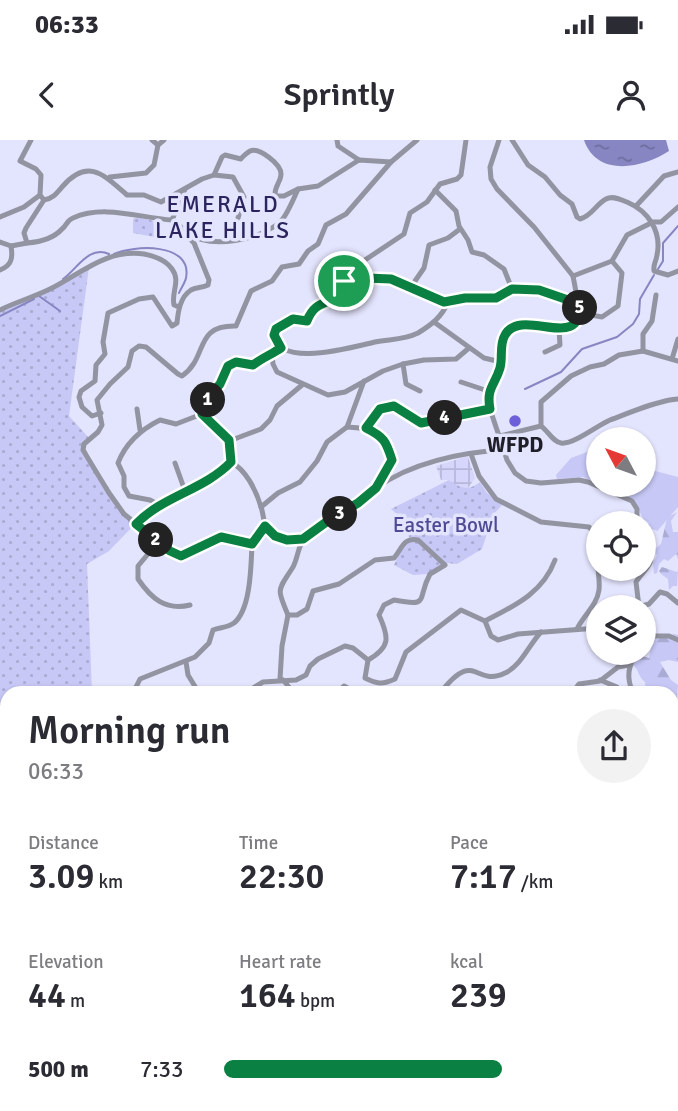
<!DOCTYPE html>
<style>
:root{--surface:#fff;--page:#f2f2f3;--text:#2b2b33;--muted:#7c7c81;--accent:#0b8043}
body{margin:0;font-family:Signika,sans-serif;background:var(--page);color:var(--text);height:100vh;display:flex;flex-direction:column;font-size:26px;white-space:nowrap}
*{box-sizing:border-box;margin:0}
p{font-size:23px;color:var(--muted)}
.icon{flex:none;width:38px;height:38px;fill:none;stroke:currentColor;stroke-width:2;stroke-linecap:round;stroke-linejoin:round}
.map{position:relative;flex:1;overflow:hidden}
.side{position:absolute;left:0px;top:546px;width:679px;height:425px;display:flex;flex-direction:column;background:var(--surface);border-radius:21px 21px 0 0;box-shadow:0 2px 5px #0004}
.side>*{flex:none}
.needle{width:46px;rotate:311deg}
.fabs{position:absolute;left:586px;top:287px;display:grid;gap:14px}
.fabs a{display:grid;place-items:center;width:70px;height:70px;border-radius:50%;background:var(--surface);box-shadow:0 2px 5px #0004;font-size:35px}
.pin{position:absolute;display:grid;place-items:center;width:60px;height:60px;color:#fff;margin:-30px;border:4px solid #fff;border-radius:50%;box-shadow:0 2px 7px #0007}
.km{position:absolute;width:35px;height:35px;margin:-18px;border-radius:50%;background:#222;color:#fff;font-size:19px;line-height:35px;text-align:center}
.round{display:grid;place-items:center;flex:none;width:74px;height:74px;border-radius:37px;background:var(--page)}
.headline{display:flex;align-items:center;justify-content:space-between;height:119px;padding:0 28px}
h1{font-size:38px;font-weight:600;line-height:52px}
.stats{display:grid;grid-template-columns:repeat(3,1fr);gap:10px;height:119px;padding:7px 28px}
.stats div{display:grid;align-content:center}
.stats b{font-size:35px;font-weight:600}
.stats small{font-size:19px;font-weight:400}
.stats p{font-size:19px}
ul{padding:0 28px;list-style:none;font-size:23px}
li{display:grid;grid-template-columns:112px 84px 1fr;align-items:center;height:52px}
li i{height:18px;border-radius:9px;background:var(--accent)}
.status{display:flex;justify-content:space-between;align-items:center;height:49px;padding:0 35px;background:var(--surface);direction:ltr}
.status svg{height:19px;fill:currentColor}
header{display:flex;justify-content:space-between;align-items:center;height:91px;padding:0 28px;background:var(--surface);font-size:32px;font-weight:600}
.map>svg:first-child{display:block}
.industrial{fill:url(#industrial-grid)}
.green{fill:#c7c8f6}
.forest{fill:url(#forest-firs)}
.park{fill:url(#park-dots)}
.water{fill:url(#water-ripples)}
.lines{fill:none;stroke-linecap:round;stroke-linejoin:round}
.stream{stroke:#8786c2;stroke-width:2}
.minor{stroke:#9394a1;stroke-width:5}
.major{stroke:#505166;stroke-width:7}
.highway{stroke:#393952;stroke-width:10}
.route-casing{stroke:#fff;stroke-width:14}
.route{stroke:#0b8043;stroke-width:9}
.poi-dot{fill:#6d5fd9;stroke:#e3e4fd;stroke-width:2.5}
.labels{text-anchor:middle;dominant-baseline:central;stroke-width:7;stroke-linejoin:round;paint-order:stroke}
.poi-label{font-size:21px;font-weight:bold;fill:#1f1f2a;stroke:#e3e4fd}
.park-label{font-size:21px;fill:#504a95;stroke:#e3e4fd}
.neighbourhood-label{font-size:23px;letter-spacing:2px;fill:#2b245e;stroke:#e3e4fd}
</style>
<div class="status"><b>06:33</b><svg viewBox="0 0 49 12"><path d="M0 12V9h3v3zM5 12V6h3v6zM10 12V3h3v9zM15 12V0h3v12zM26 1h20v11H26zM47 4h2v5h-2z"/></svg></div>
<header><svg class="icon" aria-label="back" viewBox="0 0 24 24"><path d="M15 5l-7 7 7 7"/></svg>Sprintly<svg class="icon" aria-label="person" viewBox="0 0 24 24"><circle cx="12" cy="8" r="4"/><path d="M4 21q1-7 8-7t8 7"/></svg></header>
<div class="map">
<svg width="678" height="971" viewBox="0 0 678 971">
<defs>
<pattern id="industrial-grid" width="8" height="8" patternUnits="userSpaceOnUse" patternTransform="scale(1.75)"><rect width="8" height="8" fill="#d6d6fd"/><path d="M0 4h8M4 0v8" fill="none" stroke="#b7b7d9"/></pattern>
<pattern id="forest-firs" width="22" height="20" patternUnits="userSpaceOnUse" patternTransform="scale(1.75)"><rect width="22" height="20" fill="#c7c8f6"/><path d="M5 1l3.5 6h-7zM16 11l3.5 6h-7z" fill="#aaabd3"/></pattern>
<pattern id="park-dots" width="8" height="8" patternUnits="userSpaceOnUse" patternTransform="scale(1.75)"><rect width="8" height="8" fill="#c7c8f6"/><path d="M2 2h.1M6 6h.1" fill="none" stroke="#aaabd3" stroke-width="1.8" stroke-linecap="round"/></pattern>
<pattern id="water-ripples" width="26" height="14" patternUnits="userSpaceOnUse" patternTransform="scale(1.75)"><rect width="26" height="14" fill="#8786c2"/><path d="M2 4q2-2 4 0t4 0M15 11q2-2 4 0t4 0" fill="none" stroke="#6e6d9e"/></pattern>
</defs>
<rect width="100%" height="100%" fill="#e3e4fd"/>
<!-- industrial -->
<path class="industrial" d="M465 317H468L475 338 468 348H460L449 340H441L436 326Z"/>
<!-- green -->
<g class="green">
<path d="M598 308V343L583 337 557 339 556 335 571 318Z"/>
<path d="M644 328 678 337V367L659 389 644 380 633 359 602 345H644Z"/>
<path d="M678 900V953L675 958V971H659V964H672L674 920 672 919V901Z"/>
</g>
<!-- forest -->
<g class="forest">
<path d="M677 372 671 381 673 392H678V419L676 414 668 421 664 419 659 424 657 433 654 434 653 423 657 415C646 408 644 396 644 383H637L648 384 653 381 660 385 658 391 648 388 647 394 656 408 661 404 667 378Z"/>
<path d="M662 427 677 432 678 430 677 446H673L669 450 668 439 661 434 659 431Z"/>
<path d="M674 494 678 495V522L669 520 660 522 671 540 678 545 677 557H672V553H646L645 542C638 537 639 529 632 524L638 515 649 518 652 500Z"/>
<path d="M678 648V662L675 664 678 690 672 694V654Z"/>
<path d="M546 964H598L592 971H546Z"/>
</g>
<!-- park -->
<g class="park">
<path d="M137 77 154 81 153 83 158 85 155 97 133 93V79Z"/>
<path d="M89 127 69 276 89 298 84 304 90 320 134 385 109 411 87 424 92 553H7V790H0V170L47 150Z"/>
<path d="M449 340C460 348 468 352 480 342L487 353 502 365 493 375 482 409 457 424 448 423 428 434 413 435 394 425 403 406 410 401 405 381 391 369Z"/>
<path d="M0 872 7 874V964H466V971H0Z"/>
</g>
<!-- water -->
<path class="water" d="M584 0H666L669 11C643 28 597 38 584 0Z"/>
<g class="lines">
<!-- stream -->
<g class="stream">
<path d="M114 114C133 105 193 102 186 138 185 143 181 148 179 153"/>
<path d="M658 129 663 121V103L678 86"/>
<path d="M63 139C77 129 89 105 109 114"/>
<path d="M39 156 60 171"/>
<path d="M0 176 34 159"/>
<path d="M525 249 561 232 582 209 617 197 633 184 639 174 640 159 654 135"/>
</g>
<!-- minor -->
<g class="minor">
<path d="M31 0 20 21 36 29 41 35 40 55 44 60C52 59 56 54 62 47 88 17 104 35 127 55H144L161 62 202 39 214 35 222 17 225 15 241 19C242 17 248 12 250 11 259 7 281 24 281 34 281 42 274 46 275 56H284L298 49 318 46 359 20 391 22 417 0"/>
<path d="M152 0 158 5 164 0"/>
<path d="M337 0 338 6 359 20"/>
<path d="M499 0 490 27 491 39 497 49 534 87 573 136 580 173 575 182 564 189 524 184 515 186 505 195 500 227 488 251 490 269 507 320 515 333 526 341 541 343 579 340 588 342 632 361 637 369V383"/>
<path d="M512 0 528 25 545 37 560 55 572 64 577 77 580 79C592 76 596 64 606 59 613 55 621 60 627 62 648 71 662 91 657 115 656 122 653 124 654 131L668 135 678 131"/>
<path d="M214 35 233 37 244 57 238 78V99"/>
<path d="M110 37 146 33 154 25 158 5"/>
<path d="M435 50 456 71 459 86 468 100 472 112 484 115 504 129 512 149"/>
<path d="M44 60 26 88 24 93 27 103C40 102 53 99 62 89 67 85 67 80 73 78 104 64 140 78 172 80"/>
<path d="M636 66 664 36 678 32"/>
<path d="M0 77 24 67 40 55"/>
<path d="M181 87 172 80 185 49"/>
<path d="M188 93C211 110 260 100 280 82 286 77 295 56 298 49"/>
<path d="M0 102 11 106 27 103"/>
<path d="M0 130C12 125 13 118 11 106"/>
<path d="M573 136 612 121 627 95 653 82H661L678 67"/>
<path d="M344 141 366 137 391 139 444 162 465 157 496 158 512 149 539 150 571 161H579"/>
<path d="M414 149 415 141 424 128 429 105 448 98 460 89"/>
<path d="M448 162C442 177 431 185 418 193 404 200 390 199 375 202 353 207 272 231 274 190L288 181H307L318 165C337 159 340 149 347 132L404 94 410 73 427 62 440 44 457 39 461 35 466 0"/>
<path d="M0 170C16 162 34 157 50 149 82 133 106 109 144 114 154 116 166 120 172 129 181 141 171 152 174 165L179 167"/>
<path d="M580 173 602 177 618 166 622 133 612 121"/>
<path d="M434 182 484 218 501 222"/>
<path d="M643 211V194L652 181 656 155"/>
<path d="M545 212 560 205 559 189"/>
<path d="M272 214 273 224 277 232 328 255 345 252 383 231 403 224 424 220 456 219 469 208"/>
<path d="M672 219 678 199"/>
<path d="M678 221 643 211 619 215 604 224 590 227 571 236 541 262V286C548 291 553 302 561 303 573 305 598 285 610 280 629 273 659 260 678 259"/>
<path d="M403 224 406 244 420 251"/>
<path d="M461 242 488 251"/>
<path d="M137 269 140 290"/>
<path d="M101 273 92 276 82 267 79 257 81 251 95 241 96 225 105 214 103 202 108 173 139 159 153 157 172 186 177 183C178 172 180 157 191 150 196 147 202 148 208 145L209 140 194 103 177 86"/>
<path d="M202 274 229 301 231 322"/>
<path d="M347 287C374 288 384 292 392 320L376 347"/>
<path d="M347 287 364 241"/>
<path d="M366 288C387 252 394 271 421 283L490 269"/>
<path d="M500 296 541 286"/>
<path d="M229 301 261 289 270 280 277 266 302 245"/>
<path d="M471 314 479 336 496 359 541 382 589 387 598 397"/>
<path d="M231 322C246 330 256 350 261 367 263 372 263 378 265 384 270 400 289 400 303 399"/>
<path d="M175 323 185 351"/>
<path d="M159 365 150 360 129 356 124 347V336L118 323C126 302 142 289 160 280L176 284 202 274C208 260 213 255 220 244 224 237 224 222 236 222 241 222 247 225 253 225L263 217 281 208"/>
<path d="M261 367 278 353 300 342 317 321 327 302 347 287"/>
<path d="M136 384C163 356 204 350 231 322"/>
<path d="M265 386 252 404 221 397 181 416 170 411 124 374 109 353 83 310 84 304 98 292 102 285 97 260 110 244 128 227 132 211 139 206 146 207 178 234 182 236C209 217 193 185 236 186L251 151 272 141 282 127 299 124 308 111 318 104 326 85 346 74 391 22"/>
<path d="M158 402 138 426V439C151 458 165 471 190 465"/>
<path d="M639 467 636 442C647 425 659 423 644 402"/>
<path d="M639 467 649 464 660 452 667 454 678 463"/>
<path d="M485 481C514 466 543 453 555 420"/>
<path d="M577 489C584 475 597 465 599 450 600 442 598 434 598 427"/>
<path d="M644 496H669L678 500"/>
<path d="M368 520C391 507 389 497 379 475L384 465 394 460C431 467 416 460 430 434L445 425 418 400C403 397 402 409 394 418L375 420 339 444 313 451 307 469 297 475H288C276 447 278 451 293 427 298 418 298 405 305 397 319 384 339 375 355 365 363 360 368 353 376 348 411 323 461 312 504 310"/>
<path d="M186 522 188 535 199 553"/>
<path d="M280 539 282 506 288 475"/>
<path d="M283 540 294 553"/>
<path d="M600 540 617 547 622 553"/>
<path d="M133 553 140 539 195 517 209 503 213 490C220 487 227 488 234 483 251 469 251 425 252 404"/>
<path d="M245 553 263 542 296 540 306 535 310 526 318 519 345 506 353 508 368 520 365 538C377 544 382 545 395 539L406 512 461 470 485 481 491 496 498 500 518 494 598 488"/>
<path d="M337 553 344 546 356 553"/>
<path d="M440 553C476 507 474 548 505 533 520 527 529 505 541 492"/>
<path d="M572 553 579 544 600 541 618 527 629 525"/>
<path d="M633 553C626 537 628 526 637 513"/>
<path d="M672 819 678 818"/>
<path d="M543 971 544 964"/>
</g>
<!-- major -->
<g class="major">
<path d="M672 780 678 779"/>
<path d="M0 872 7 874"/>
</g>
<!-- highway -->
<g class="highway">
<path d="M672 797H678"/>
<path d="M672 808 678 807"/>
<path d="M0 899 7 900"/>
<path d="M0 912 7 911"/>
</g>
</g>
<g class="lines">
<defs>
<path id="route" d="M366 138 391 139 444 162 465 158H496L512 149 539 150 571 161H579C585 216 522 165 505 195 499 205 503 217 500 228 495 245 486 248 490 269L421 283 394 266 380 269 366 288C384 297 386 301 392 320L376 348 358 363 329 380 303 399 287 400 275 396 265 386 252 404 221 397 181 416 170 411 136 384C163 356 204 350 231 322L229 300 202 274 209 257 220 244 228 226 236 222 253 225C262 218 272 214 281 208L274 195 276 189 293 179 307 181C312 168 318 165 331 160L344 141Z"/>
</defs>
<!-- route casing -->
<use href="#route" class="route-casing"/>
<!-- route -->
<use href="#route" class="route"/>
</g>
<!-- markers -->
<circle class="poi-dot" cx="515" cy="281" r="7"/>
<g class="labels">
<!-- poi labels -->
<g class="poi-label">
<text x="515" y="305">WFPD</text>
</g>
<!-- park labels -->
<g class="park-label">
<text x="446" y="385">Easter Bowl</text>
</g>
<!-- neighbourhood labels -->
<g class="neighbourhood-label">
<text x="223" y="64">EMERALD<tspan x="223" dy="26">LAKE HILLS</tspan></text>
</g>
</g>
</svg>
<div class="fabs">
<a><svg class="needle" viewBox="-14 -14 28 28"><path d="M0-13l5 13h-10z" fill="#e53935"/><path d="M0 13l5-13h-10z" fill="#7c7c81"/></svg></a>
<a><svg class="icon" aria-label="locate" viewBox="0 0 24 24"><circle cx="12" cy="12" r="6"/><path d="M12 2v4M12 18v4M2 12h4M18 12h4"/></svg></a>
<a><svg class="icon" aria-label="layers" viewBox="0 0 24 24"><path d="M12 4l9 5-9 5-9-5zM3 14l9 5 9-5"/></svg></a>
</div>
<div class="pin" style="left:344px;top:141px;background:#1e9e55"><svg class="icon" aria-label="arrive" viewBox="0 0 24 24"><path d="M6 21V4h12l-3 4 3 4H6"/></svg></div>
<b class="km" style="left:208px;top:260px">1</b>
<b class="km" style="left:156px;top:400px">2</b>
<b class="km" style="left:340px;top:374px">3</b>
<b class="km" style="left:445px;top:278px">4</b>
<b class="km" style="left:580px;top:168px">5</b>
<section class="side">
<div class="headline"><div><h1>Morning run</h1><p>06:33</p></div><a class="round"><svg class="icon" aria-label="share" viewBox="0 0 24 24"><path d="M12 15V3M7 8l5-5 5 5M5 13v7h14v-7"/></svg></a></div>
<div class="stats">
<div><p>Distance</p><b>3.09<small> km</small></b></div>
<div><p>Time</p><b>22:30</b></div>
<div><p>Pace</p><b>7:17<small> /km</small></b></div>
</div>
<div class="stats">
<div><p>Elevation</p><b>44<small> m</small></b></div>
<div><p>Heart rate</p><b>164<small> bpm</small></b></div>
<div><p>kcal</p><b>239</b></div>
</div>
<ul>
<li><b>500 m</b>7:33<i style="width:65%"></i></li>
</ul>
</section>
</div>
